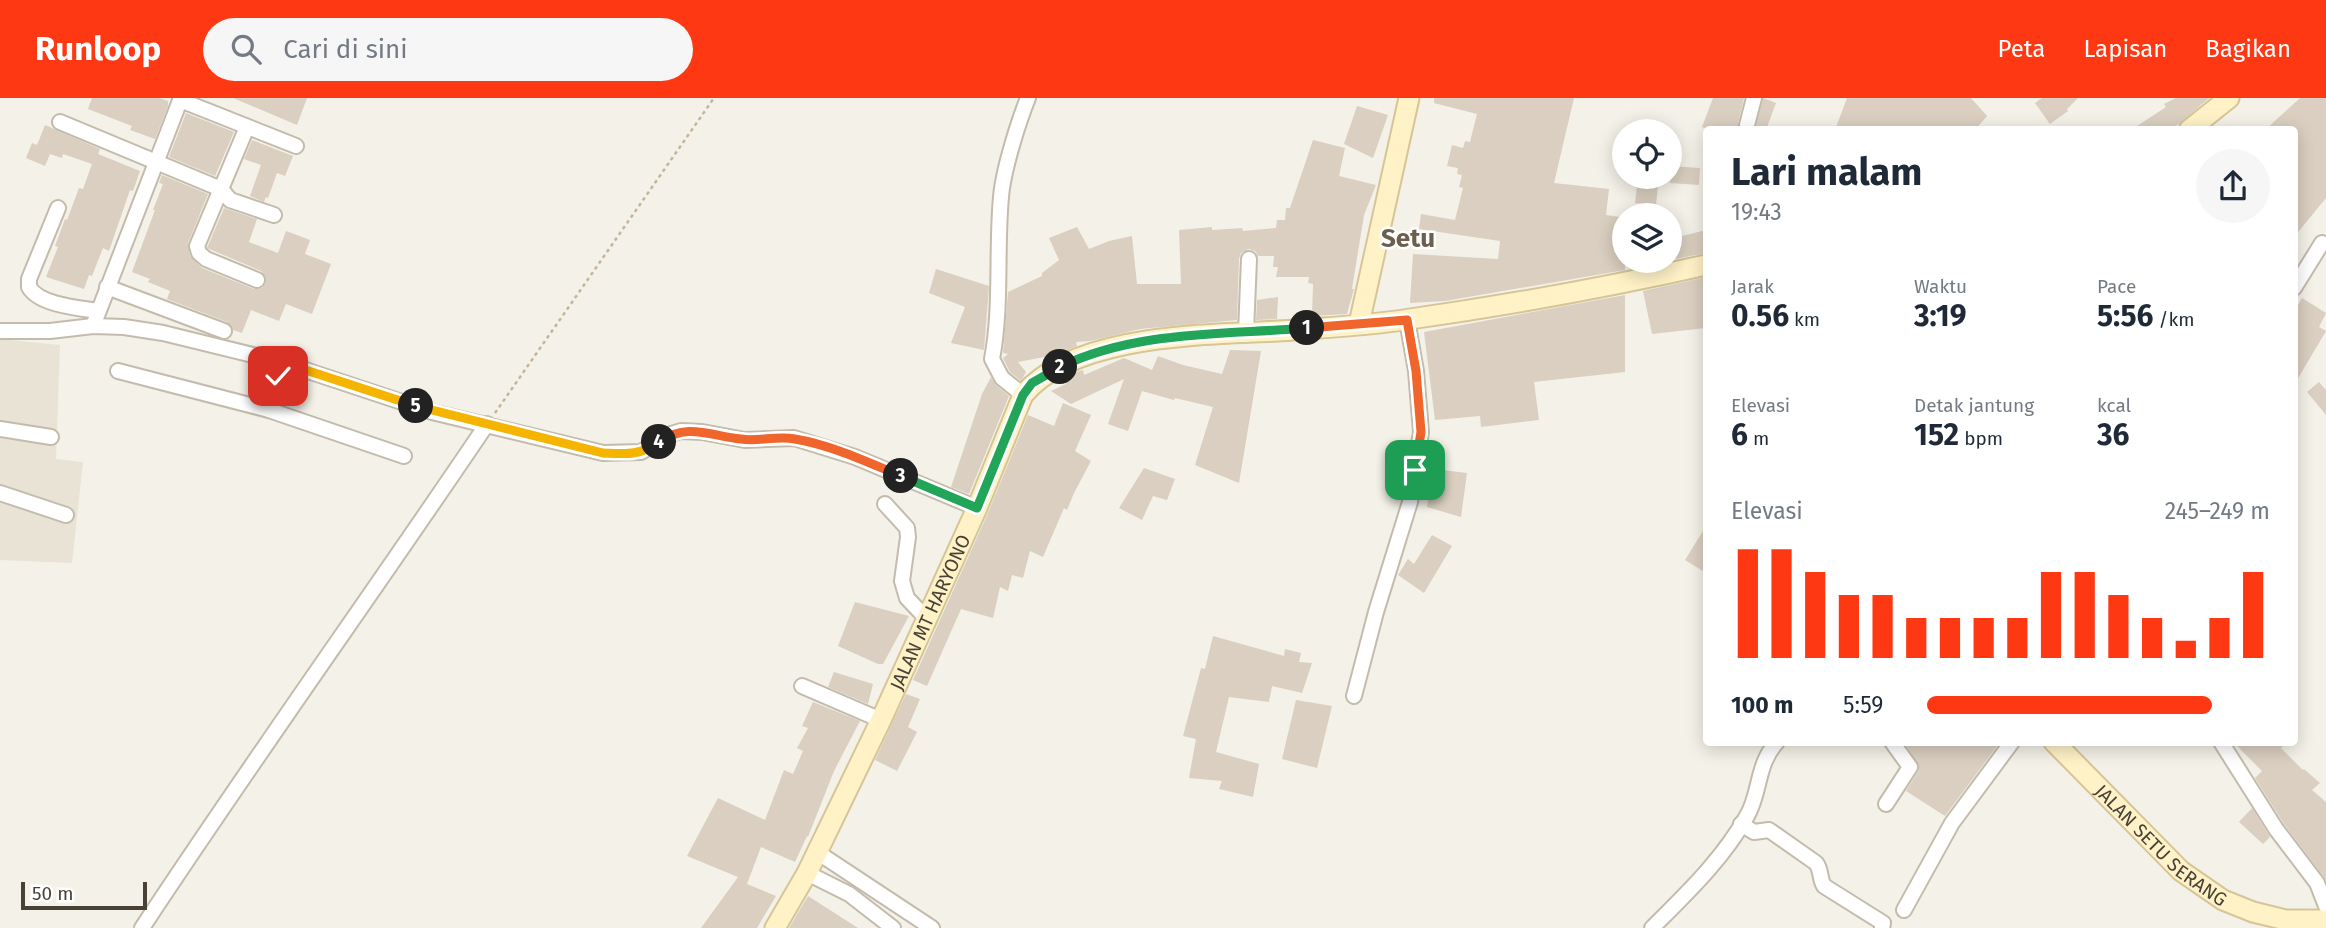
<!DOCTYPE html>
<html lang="id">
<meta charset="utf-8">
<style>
:root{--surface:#fff;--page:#f6f6f7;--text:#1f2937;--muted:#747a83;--accent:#ff3814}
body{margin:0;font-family:"Fira Sans",sans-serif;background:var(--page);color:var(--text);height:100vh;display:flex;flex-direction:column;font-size:26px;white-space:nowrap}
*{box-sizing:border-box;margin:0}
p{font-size:23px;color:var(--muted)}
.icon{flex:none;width:38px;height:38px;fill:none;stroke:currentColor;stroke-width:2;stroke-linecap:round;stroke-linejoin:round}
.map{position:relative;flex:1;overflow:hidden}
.drawer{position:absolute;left:1703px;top:28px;width:595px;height:620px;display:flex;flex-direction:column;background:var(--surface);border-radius:7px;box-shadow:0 4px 18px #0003}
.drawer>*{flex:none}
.fabs{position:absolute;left:1612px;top:21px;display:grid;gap:14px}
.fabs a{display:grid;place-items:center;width:70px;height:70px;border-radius:50%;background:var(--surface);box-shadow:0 4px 18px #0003;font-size:35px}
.scale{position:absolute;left:21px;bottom:18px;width:126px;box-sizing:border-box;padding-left:7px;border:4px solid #484136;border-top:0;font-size:19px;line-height:24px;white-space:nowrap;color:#484136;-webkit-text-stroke:5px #fff;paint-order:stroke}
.pin{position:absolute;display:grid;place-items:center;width:60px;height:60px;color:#fff;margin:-30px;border-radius:14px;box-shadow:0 4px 10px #0006}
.km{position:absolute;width:35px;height:35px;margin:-18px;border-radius:50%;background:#222;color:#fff;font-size:19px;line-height:35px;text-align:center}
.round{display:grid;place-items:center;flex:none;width:74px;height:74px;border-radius:37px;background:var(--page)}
.headline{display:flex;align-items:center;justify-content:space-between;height:119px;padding:0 28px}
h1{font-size:38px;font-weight:700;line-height:52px}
.figures{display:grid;grid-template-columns:repeat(3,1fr);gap:10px;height:119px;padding:7px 28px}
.figures div{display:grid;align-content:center}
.figures b{font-size:30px;font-weight:700}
.figures small{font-size:19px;font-weight:400}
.figures p{font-size:19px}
.chart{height:196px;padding:14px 28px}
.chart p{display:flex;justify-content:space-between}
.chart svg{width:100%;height:126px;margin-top:7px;stroke:var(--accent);stroke-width:6}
ul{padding:0 28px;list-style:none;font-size:23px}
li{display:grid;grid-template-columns:112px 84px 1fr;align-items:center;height:52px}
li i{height:18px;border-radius:9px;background:var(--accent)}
header{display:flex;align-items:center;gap:42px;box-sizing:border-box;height:98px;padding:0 35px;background:var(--accent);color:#fff}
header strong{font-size:33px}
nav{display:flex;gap:38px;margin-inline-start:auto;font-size:24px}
.search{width:490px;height:63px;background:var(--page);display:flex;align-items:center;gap:18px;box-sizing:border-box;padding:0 24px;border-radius:38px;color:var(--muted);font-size:26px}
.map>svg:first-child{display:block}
.residential{fill:#e9e3d6}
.building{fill:#dacfc0}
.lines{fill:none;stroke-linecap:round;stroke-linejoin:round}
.street-casing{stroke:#c3bcad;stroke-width:18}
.secondary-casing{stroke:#d6c596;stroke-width:23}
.path{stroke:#c3b59b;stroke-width:2.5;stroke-dasharray:3.5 3.5;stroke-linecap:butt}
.street{stroke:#fff;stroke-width:14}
.secondary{stroke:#fff2c7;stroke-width:19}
.split-1-casing{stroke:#fff;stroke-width:14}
.split-2-casing{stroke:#fff;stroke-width:14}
.split-3-casing{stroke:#fff;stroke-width:14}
.split-4-casing{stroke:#fff;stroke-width:14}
.split-5-casing{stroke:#fff;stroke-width:14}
.split-6-casing{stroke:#fff;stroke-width:14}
.split-1{stroke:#f0652b;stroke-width:9}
.split-2{stroke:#22a559;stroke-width:9}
.split-3{stroke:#22a559;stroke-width:9}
.split-4{stroke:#f0652b;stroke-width:9}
.split-5{stroke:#f5b400;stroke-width:9}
.split-6{stroke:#f5b400;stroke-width:9}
.labels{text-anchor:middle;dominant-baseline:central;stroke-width:5;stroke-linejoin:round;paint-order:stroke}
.street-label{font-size:19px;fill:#484136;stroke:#fff}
.district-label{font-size:26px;font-weight:bold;fill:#6b5f4d;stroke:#fff}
</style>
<header>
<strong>Runloop</strong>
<div class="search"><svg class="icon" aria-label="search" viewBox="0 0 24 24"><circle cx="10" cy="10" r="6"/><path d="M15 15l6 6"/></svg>Cari di sini</div>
<nav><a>Peta</a><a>Lapisan</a><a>Bagikan</a></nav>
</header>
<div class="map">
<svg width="2326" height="830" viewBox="0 0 2326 830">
<rect width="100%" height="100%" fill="#f4f1e8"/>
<!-- residential -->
<path class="residential" d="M0 241 60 247 56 361 83 364 72 465 0 462Z"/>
<!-- building -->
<g class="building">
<path d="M92 0H159L168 3V8L155 41 130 32 132 28 88 11Z"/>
<path d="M233 0H307L297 27Z"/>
<path d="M1434 0H1574L1554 85 1609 91 1606 117 1620 119 1614 154 1624 152 1625 172 1445 203 1410 205 1413 156 1498 161 1500 143 1419 131 1421 116 1455 122 1463 90 1459 89 1462 77 1457 76 1458 70 1447 68 1452 47 1463 50 1465 43 1470 44 1477 16 1434 5Z"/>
<path d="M1713 0H1744L1738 25 1739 32H1710L1702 29Z"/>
<path d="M1763 0 1776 5 1766 32H1755Z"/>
<path d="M1847 0H1971L1987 18 1975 32H1835Z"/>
<path d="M2042 0H2078L2067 11 2068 13 2050 26 2035 5Z"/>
<path d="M2176 0H2209L2179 26 2168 32H2131L2166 9 2164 6Z"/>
<path d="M2300 0H2326V100L2294 139V32H2265Z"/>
<path d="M1357 8 1388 17 1373 60 1344 46Z"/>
<path d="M186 15 234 34 215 78 169 59Z"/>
<path d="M45 27 100 51 98 56 140 73 133 93 130 92 109 153 103 150 92 178 89 177 84 191 46 179 58 149 55 148 65 121 67 122 79 90 83 91 92 66 63 56 62 60 50 56 45 68 26 60 32 45 37 47Z"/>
<path d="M252 42 293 58 285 78 277 75 268 100 266 99 264 104 250 98 261 67 244 61Z"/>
<path d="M1313 42 1345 50 1339 78 1376 87 1364 117 1352 191H1354L1347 216 1312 218 1313 186 1308 185 1309 179H1276L1278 169H1273L1274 158H1258L1255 153 1249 151 1241 155 1239 161 1237 222 1140 231 1090 243 1076 244 1077 248 1060 256 1018 264 1026 274 1021 283 1010 274 1003 260 1008 256 1003 255 1008 194 1042 178V175L1059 162 1049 140 1077 129 1089 151 1109 143 1132 138 1137 186H1181L1179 132 1212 129V132L1242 130 1243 133 1276 130 1277 122H1285L1286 110H1290Z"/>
<path d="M1671 68 1700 70 1699 87 1670 85Z"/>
<path d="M162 77 208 96 188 145 190 158 202 170 254 191 262 190 266 185V180L261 173 207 150 224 110 257 121 249 144 278 155 286 133 310 142 305 156 331 166 312 216 286 206 279 223 251 212 242 235 233 232 227 224 167 201 170 193 148 184 150 181 132 174 155 112H153L163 86 159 85Z"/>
<path d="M1638 79H1659L1656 107 1635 105Z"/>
<path d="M1706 132V155L1670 162V141Z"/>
<path d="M936 171 989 188 984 252 951 245 965 209 929 195Z"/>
<path d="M1706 179V230L1652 236 1643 193Z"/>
<path d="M1625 197V274L1534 284 1539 322 1481 329 1480 318 1435 322 1424 234Z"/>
<path d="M1278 199 1277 221 1256 222 1257 202Z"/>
<path d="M2302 200 2326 215 2319 229 2326 233 2294 287V214Z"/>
<path d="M1230 252 1261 253 1239 385 1195 367 1213 309 1175 300 1174 302 1142 293 1128 333 1108 326 1124 281 1071 306 1051 293 1066 286 1065 280 1079 273 1083 272 1084 277 1124 260 1152 272 1158 258 1183 267 1222 276Z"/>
<path d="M991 279 996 287 1009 298 969 396 951 389 982 296Z"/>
<path d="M2319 284 2326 292V317L2307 294Z"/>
<path d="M1063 305 1091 317 1075 353 1091 363 1074 395 1067 412 1064 410 1043 459 1030 453 1023 480 1012 477 1008 493 1000 489 993 520 961 511 927 588 913 582 988 415 1028 317 1054 328Z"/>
<path d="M1144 370 1175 381 1167 402 1153 398 1142 422 1119 410Z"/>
<path d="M1434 371 1467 375 1461 419 1427 409Z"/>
<path d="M1706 428V475L1685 462Z"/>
<path d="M1432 437 1452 448 1424 495 1398 477 1408 461 1414 466Z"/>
<path d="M855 504 909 518 883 566H878L838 548Z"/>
<path d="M1213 538 1284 558 1285 551 1301 555 1299 564 1312 565 1302 595 1272 588 1269 604 1229 599 1216 654 1259 666 1253 699 1219 691 1222 683 1189 680 1196 641 1183 638 1201 570 1205 571Z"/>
<path d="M834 574 873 586 868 606 828 589Z"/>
<path d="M906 596 920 601 908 629 917 634 897 673 875 662Z"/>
<path d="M1296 602 1332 608 1317 670 1282 661Z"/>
<path d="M813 604 860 623 834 673 808 739 807 738 795 764 761 749 747 786 776 798 757 830H701L738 779 687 758 718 700 765 722 784 672 793 676 803 653 797 650 808 630 802 628Z"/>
<path d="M1904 644H2000L1945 718 1906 693 1918 674 1919 668Z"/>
<path d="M2233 644H2287L2281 650 2303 672 2304 671 2320 685 2312 692 2326 704V782L2284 726 2255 680 2262 673Z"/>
<path d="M2252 710 2270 739 2263 746 2239 724Z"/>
<path d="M808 798 858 830H789Z"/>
</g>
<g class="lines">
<defs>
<g id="street">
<path d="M180 2 296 48"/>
<path d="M60 24 221 91 230 102 274 117"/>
<path d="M1747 27 1754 0"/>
<path d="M247 29 197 148 199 155 206 161 257 182"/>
<path d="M58 110 29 181V189C39 207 79 210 98 213"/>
<path d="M107 189 224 233"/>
<path d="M2294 190 2322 145"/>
<path d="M93 228 181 0"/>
<path d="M0 233H50L93 228 124 229 163 235 281 264 432 314 603 355 641 354 671 336 681 333 702 334 745 342 794 340 855 359 977 410"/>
<path d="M1246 234 1249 161"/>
<path d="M118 273 269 312 404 358"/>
<path d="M1023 297 1002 280 992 261C1002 208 996 153 1001 99 1003 73 1018 25 1028 0"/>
<path d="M269 312 281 264"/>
<path d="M0 331 51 339"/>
<path d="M0 395 66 417"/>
<path d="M885 406 907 430 908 439 902 483 907 500 926 520"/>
<path d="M802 588 881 622"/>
<path d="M1354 598 1376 514 1410 404 1421 334 1416 273 1407 222"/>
<path d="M2221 644 2276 731 2317 785 2326 808"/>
<path d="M1886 706 1910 669 1892 644"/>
<path d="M1741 726 1754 734 1769 732 1816 765C1822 773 1819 780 1824 788L1883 825 1882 830"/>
<path d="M817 754 932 830"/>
<path d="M807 775 849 796 893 830"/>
<path d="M1904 812 1952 725 2012 644"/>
<path d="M142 830C254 660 373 495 487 326"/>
<path d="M1652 830C1686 796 1723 761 1747 718 1761 694 1756 667 1777 644"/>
</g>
<g id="secondary">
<path d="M2189 32 2229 0"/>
<path d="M1359 226 1409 0"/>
<path id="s1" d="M2054 644 2181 773 2223 802 2253 814 2286 822H2326"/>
<path id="s2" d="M775 830 807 775 881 622 977 410 1023 297C1074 236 1203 237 1278 233 1321 230 1366 228 1410 221 1509 207 1608 189 1706 167"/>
</g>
</defs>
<!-- street casing -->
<use href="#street" class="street-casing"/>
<!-- secondary casing -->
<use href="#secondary" class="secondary-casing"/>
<!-- path -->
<path class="path" d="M495 315 714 0"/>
<!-- street -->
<use href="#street" class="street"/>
<!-- secondary -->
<use href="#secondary" class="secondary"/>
</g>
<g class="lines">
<defs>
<path id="split-1" d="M1307 230 1407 222 1416 273 1421 334 1415 372"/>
<path id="split-2" d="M1060 269C1136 232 1225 237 1307 230"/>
<path id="split-3" d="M901 378 977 410 1023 297 1032 285 1060 269"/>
<path id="split-4" d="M659 344C688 324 710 338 741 341 759 344 777 337 795 341 831 347 867 364 901 378"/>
<path id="split-5" d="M416 308 603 355C626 356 639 358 659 344"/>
<path id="split-6" d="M278 278 281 264 416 308"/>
</defs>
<!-- split-1 casing -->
<use href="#split-1" class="split-1-casing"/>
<!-- split-2 casing -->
<use href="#split-2" class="split-2-casing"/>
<!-- split-3 casing -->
<use href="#split-3" class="split-3-casing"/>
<!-- split-4 casing -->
<use href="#split-4" class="split-4-casing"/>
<!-- split-5 casing -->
<use href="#split-5" class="split-5-casing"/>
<!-- split-6 casing -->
<use href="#split-6" class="split-6-casing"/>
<!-- split-1 -->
<use href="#split-1" class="split-1"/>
<!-- split-2 -->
<use href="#split-2" class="split-2"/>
<!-- split-3 -->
<use href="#split-3" class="split-3"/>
<!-- split-4 -->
<use href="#split-4" class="split-4"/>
<!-- split-5 -->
<use href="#split-5" class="split-5"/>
<!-- split-6 -->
<use href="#split-6" class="split-6"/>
</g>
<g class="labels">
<!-- street labels -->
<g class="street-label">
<text stroke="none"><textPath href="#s2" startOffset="352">JALAN MT HARYONO</textPath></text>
<text stroke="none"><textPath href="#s1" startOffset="149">JALAN SETU SERANG</textPath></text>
</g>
<!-- district labels -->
<g class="district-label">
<text x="1408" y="140">Setu</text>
</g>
</g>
</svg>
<div class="fabs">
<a><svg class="icon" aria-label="locate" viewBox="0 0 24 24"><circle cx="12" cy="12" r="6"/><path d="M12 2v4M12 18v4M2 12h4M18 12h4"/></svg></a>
<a><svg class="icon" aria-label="layers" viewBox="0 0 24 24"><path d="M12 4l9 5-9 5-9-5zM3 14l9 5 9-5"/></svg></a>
</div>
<div class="scale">50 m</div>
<div class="pin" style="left:1415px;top:372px;background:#1e9e55"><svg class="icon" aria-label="arrive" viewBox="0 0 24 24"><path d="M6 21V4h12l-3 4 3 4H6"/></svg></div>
<div class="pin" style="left:278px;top:278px;background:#d93025"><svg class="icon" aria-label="check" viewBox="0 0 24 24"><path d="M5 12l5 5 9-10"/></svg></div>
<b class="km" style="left:1307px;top:230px">1</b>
<b class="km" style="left:1060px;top:269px">2</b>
<b class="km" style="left:901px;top:378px">3</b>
<b class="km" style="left:659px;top:344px">4</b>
<b class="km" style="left:416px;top:308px">5</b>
<section class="drawer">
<div class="headline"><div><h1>Lari malam</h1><p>19:43</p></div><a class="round"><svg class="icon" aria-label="share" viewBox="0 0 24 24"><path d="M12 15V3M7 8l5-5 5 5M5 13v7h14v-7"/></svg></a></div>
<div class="figures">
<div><p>Jarak</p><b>0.56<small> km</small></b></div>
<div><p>Waktu</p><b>3:19</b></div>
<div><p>Pace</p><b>5:56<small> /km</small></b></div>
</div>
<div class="figures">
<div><p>Elevasi</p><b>6<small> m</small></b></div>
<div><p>Detak jantung</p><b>152<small> bpm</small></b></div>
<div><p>kcal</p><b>36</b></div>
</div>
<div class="chart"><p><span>Elevasi</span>245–249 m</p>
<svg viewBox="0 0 160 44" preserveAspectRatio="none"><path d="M5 44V6M15 44V6M25 44V14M35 44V22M45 44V22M55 44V30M65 44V30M75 44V30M85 44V30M95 44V14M105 44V14M115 44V22M125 44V30M135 44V38M145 44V30M155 44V14"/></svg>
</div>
<ul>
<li><b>100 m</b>5:59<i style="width:83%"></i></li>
</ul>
</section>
</div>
